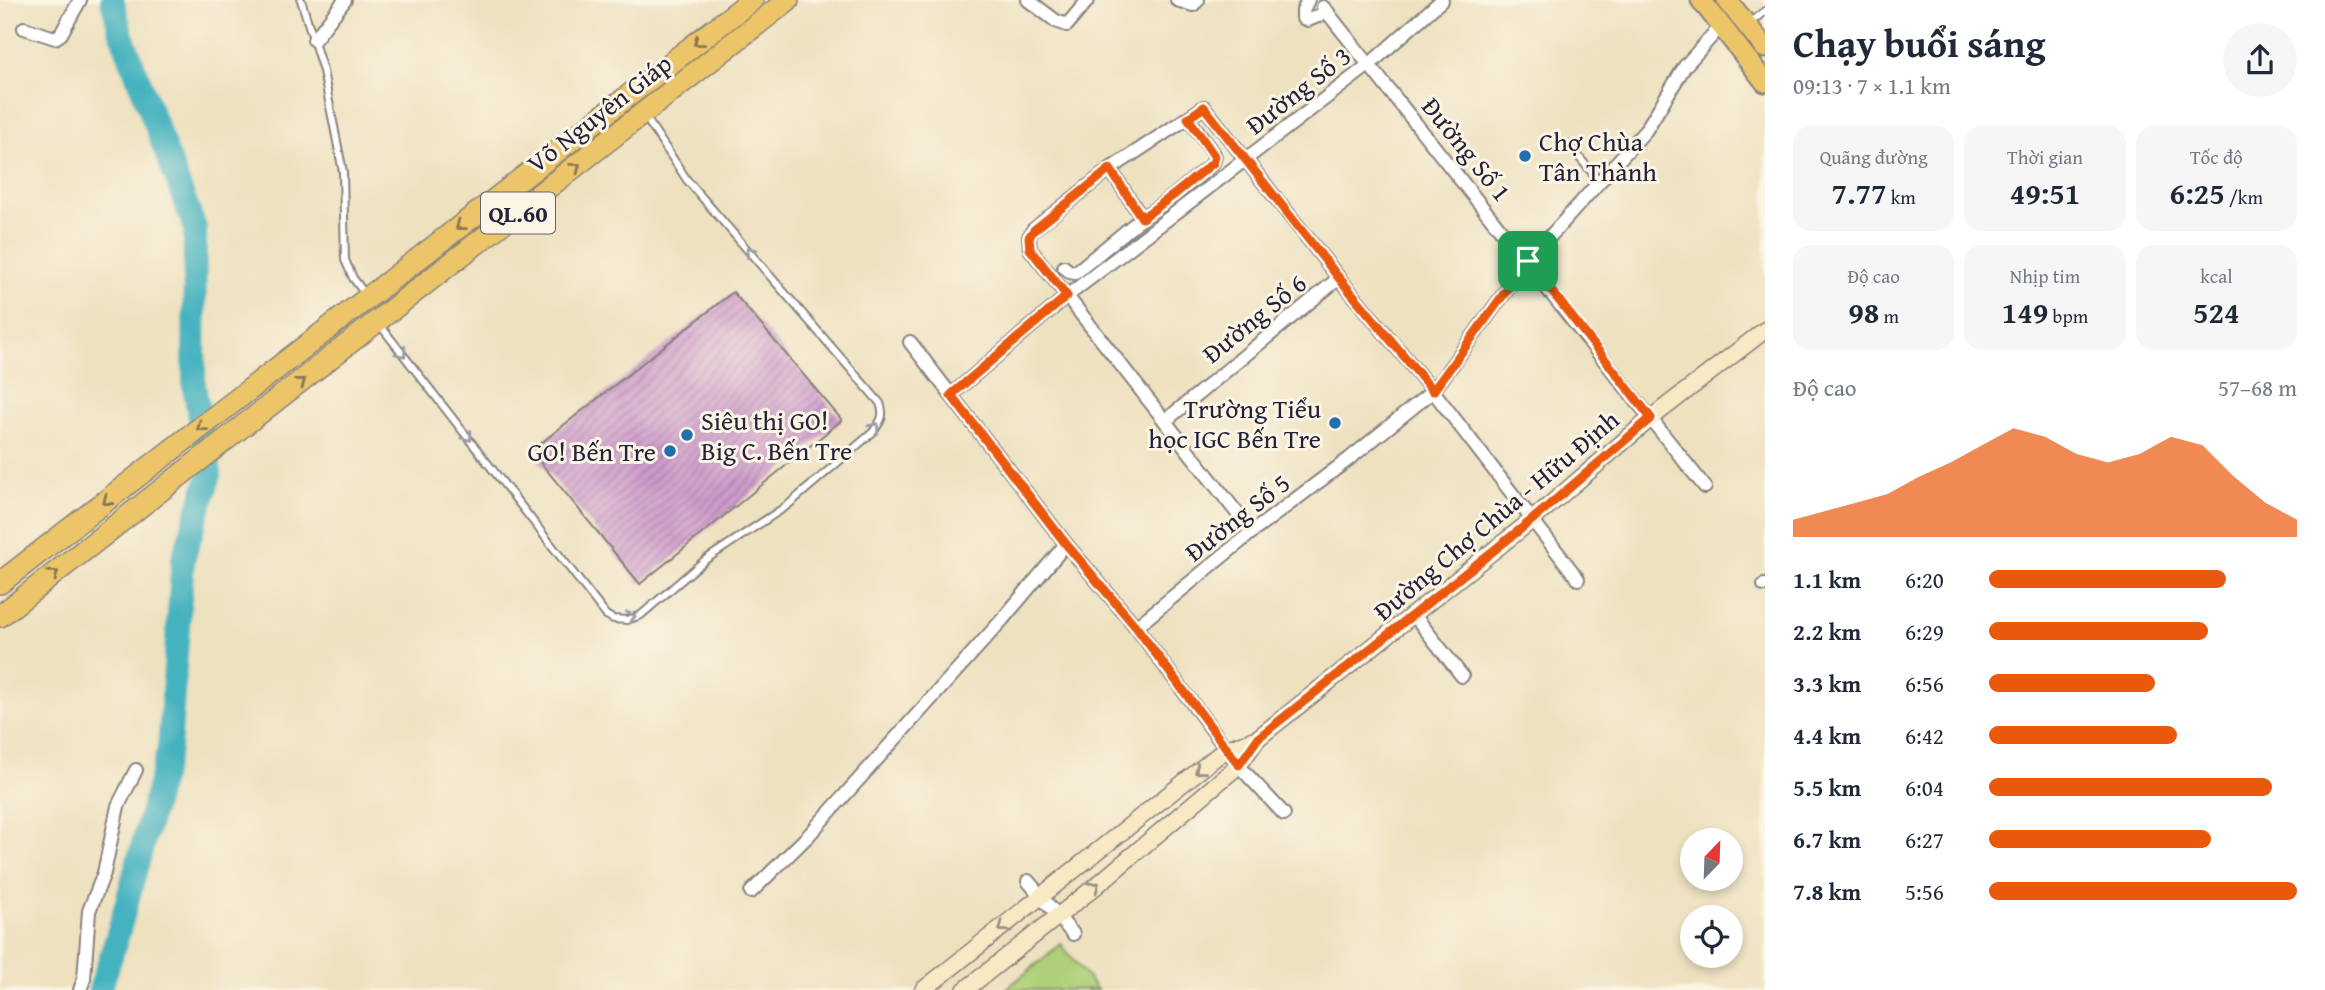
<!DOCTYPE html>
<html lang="vi">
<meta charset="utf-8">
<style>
:root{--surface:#fff;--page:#f6f6f7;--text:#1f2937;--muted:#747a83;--accent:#ea580c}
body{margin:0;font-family:"Gentium Book Plus",serif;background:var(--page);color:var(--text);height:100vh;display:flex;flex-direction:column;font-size:26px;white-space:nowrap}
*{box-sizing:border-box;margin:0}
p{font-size:23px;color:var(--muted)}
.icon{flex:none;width:38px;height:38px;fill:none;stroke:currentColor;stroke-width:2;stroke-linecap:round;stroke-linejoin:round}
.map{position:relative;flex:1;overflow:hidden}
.panel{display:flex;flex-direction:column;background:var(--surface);width:560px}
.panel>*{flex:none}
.needle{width:46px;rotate:23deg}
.tools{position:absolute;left:1680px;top:828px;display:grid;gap:14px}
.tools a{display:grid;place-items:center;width:63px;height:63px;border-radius:50%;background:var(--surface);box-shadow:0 4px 10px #0003;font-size:35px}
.pin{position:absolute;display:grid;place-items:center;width:60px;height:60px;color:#fff;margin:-30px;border-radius:14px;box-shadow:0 4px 10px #0006}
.round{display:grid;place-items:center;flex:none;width:74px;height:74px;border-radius:37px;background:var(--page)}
.summary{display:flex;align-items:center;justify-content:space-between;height:119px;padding:0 28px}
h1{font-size:38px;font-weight:800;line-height:52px}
.metrics{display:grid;grid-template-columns:repeat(3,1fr);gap:10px;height:119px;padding:7px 28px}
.metrics div{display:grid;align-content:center;border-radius:18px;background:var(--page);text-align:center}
.metrics b{font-size:30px;font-weight:800}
.metrics small{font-size:19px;font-weight:400}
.metrics p{font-size:19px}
.chart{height:196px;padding:14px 28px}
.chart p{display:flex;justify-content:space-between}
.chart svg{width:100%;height:126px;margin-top:7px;fill:var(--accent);opacity:.7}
ul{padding:0 28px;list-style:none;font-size:23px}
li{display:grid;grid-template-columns:112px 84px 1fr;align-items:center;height:52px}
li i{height:18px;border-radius:9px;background:var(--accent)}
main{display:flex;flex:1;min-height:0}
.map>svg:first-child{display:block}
.pitch{fill:#afd078;stroke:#68795a;stroke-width:2}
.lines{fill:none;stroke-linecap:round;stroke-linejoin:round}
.river{stroke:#44b2bf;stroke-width:24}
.building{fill:url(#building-hatch)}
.lane-casing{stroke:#88827e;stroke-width:10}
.street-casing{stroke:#88827e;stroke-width:16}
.secondary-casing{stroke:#88827e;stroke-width:19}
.primary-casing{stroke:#88827e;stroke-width:23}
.highway-casing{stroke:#88827e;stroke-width:24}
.lane{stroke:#fff;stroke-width:6}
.street{stroke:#fff;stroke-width:12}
.secondary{stroke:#f8e8c3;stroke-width:16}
.primary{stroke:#edc569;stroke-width:19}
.highway{stroke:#edc569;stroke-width:21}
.oneway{stroke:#887452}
.oneway2{stroke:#9c9ca7}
.oneway3{stroke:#988f86}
.route-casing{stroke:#fff;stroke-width:14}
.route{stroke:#ea580c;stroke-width:9}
.poi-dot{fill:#1f6fb2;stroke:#fcf5e5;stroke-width:2.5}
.labels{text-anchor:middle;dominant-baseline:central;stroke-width:6;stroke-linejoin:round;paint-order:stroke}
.shield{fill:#fcf5e5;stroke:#63616e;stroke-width:2}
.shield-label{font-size:24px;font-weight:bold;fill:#22223b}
.street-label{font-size:26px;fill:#22223b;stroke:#fcf5e5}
.poi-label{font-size:26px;fill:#22223b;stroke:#fcf5e5;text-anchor:start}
</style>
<main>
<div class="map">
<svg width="1765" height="990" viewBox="0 0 1765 990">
<defs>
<pattern id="building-hatch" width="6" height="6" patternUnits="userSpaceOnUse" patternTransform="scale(1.75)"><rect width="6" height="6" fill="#ce9bca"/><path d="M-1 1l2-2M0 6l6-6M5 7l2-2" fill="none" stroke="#a77ea5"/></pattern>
</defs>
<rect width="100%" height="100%" fill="#fcf5e5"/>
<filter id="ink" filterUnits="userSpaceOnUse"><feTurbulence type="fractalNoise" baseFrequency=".0143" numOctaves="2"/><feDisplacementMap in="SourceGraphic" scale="14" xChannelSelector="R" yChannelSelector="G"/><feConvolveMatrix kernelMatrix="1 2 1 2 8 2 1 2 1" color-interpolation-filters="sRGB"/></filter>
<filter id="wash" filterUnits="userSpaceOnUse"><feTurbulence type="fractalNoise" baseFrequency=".00686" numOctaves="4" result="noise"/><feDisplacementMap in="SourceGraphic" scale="28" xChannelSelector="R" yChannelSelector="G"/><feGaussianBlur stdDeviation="1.57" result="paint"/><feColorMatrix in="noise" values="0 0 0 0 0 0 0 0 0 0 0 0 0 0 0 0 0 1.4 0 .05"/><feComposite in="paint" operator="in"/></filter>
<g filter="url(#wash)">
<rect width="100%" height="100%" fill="#eee1c0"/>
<!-- pitch -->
<path class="pitch" d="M1061 944 1097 990H1005Z"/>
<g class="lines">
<!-- river -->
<path class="river" d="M100 990 118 934 169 749 183 559 210 474 194 386 195 228 121 33 112 0"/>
</g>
<g id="blocks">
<!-- building -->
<path class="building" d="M733 292 842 420 640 584 531 451Z"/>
</g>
</g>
<g filter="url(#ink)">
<use href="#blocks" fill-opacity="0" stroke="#88827e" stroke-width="2"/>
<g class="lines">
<defs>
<g id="lane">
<path d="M301 0 323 71 343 172 345 260 353 278 365 294"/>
<path d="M1750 23 1765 11"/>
<path d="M1568 144 1600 182"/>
<path d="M380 325 606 615 613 619 627 620 641 615 705 560 788 505 873 432C881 421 885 416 880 403L687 180 644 115"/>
</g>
<g id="street">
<path d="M1028 0 1056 21 1067 25 1088 0"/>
<path d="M1177 0 1193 5 1198 0"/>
<path d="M1308 0 1303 10V18L1308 20 1328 12"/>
<path d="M1323 7 1705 487"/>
<path d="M24 28 55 38 61 34 80 0"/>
<path d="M314 40 345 0"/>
<path d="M1110 169 1142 218 1176 194 1213 163 1215 157 1213 152 1188 118"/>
<path d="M1064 267 1070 272 1075 273 1142 218"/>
<path d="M910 342 1066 544 1136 627 1239 766 1284 814"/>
<path d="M951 395 1067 296 1370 64 1442 0"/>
<path d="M1165 421 1339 278"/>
<path d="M1252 532 1030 249 1029 237 1033 230 1110 169 1204 107 1339 278 1433 391 1578 579"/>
<path d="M1764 585H1765"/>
<path d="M1414 615 1462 676"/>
<path d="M1136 627 1252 532 1349 459 1433 391 1528 261 1646 130 1685 66 1721 26"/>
<path d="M1028 881 1073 934"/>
<path d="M751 892 808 836 1002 620 1066 544"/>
<path d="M80 990 84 979 89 911 104 873 118 806 136 770"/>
</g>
<g id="secondary">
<path d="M923 990 1226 749 1258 738"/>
<path d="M965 990 1096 886 1239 765 1258 738 1532 520 1651 418 1765 330"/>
</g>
<g id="primary">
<path d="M1701 0 1765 82"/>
<path d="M1727 0 1765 48"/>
</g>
<g id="highway">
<path d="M0 583 752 0"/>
<path d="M0 616 788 0"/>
</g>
</defs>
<!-- lane casing -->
<use href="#lane" class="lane-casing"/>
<!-- street casing -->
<use href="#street" class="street-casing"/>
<!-- secondary casing -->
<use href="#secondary" class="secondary-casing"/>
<!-- primary casing -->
<use href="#primary" class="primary-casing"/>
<!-- highway casing -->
<use href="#highway" class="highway-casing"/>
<!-- lane -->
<use href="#lane" class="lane"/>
<!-- street -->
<use href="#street" class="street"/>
<!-- secondary -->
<use href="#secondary" class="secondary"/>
<!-- primary -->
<use href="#primary" class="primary"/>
<!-- highway -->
<use href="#highway" class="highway"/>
</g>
<!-- one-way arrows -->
<defs><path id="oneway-chevron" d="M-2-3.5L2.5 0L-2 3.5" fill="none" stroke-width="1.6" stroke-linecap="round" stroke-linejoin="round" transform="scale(1.75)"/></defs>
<g class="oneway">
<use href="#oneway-chevron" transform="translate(698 42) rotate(142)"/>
<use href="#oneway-chevron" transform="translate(576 167) rotate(-38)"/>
<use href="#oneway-chevron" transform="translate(460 226) rotate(142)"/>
<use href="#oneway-chevron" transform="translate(301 382) rotate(-38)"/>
<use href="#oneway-chevron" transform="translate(201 427) rotate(142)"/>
<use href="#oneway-chevron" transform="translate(107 501) rotate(142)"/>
<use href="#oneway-chevron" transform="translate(54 574) rotate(-38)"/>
</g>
<g class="oneway2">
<use href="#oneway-chevron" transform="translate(750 251) rotate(-130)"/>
<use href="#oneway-chevron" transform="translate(402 353) rotate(52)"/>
<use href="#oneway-chevron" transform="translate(875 427) rotate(-51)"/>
<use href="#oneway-chevron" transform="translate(468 437) rotate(52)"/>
<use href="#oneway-chevron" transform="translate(631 617) rotate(-13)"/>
</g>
<g class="oneway3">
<use href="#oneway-chevron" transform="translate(1199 770) rotate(141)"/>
<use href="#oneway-chevron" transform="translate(1095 886) rotate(-39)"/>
<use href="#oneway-chevron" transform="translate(1003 928) rotate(142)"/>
</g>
</g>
<g class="lines" filter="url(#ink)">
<defs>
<path id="route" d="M1204 107 1339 278 1433 391 1528 261 1651 418 1532 520 1258 738 1239 765 1136 627 1066 544 951 395 1067 296 1030 249 1029 237 1034 230 1110 169 1142 218 1175 194 1213 163 1215 157 1188 118Z"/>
</defs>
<!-- route casing -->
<use href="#route" class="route-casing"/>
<!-- route -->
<use href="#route" class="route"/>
</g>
<!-- markers -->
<g class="poi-dot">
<circle cx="1525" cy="156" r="7"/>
<circle cx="1335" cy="423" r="7"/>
<circle cx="687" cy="435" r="7"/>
<circle cx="670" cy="451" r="7"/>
</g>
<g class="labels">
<!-- shield labels -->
<rect class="shield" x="481" y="192.5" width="74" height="41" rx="5"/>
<g class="shield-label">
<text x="518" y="213">QL.60</text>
</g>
<!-- street labels -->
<g class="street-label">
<text transform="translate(1298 90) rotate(-38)">Đường Số 3</text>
<text transform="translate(599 113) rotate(-38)">Võ Nguyên Giáp</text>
<text transform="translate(1467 149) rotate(51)">Đường Số 1</text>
<text transform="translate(1254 318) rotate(-39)">Đường Số 6</text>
<text transform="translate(1496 515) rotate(-40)">Đường Chợ Chùa - Hữu Định</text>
<text transform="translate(1237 517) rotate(-38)">Đường Số 5</text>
</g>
<!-- poi labels -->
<g class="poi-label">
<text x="1539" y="141">Chợ Chùa<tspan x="1539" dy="30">Tân Thành</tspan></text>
<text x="1321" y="408" text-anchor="end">Trường Tiểu<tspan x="1321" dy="30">học IGC Bến Tre</tspan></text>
<text x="701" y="420">Siêu thị GO!<tspan x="701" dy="30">Big C. Bến Tre</tspan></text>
<text x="656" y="451" text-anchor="end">GO! Bến Tre</text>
</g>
</g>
</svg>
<div class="tools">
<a><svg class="needle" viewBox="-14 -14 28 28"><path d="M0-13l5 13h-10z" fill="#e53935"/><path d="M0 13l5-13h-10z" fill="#747a83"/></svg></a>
<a><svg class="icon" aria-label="locate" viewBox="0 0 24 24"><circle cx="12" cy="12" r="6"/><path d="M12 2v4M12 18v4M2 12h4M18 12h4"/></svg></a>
</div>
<div class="pin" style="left:1528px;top:261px;background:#1e9e55"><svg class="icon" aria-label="arrive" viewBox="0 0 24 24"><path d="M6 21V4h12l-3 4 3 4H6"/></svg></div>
</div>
<section class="panel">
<div class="summary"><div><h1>Chạy buổi sáng</h1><p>09:13 · 7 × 1.1 km</p></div><a class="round"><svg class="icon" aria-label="share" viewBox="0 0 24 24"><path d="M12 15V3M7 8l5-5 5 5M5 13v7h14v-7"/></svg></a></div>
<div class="metrics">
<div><p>Quãng đường</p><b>7.77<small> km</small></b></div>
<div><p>Thời gian</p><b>49:51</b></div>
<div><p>Tốc độ</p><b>6:25<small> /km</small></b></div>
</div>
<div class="metrics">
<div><p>Độ cao</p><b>98<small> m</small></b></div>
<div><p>Nhịp tim</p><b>149<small> bpm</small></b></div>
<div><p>kcal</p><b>524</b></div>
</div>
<div class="chart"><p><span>Độ cao</span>57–68 m</p>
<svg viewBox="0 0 160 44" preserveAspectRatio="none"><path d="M0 44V38L10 35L20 32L30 29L40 23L50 18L60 12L70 6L80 9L90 15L100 18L110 15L120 9L130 12L140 23L150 32L160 38V44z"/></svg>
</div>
<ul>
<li><b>1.1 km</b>6:20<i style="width:77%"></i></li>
<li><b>2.2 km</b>6:29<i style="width:71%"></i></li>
<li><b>3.3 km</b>6:56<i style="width:54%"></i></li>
<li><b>4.4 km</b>6:42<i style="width:61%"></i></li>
<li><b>5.5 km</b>6:04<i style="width:92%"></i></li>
<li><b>6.7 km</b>6:27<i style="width:72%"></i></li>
<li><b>7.8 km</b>5:56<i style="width:100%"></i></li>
</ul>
</section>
</main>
